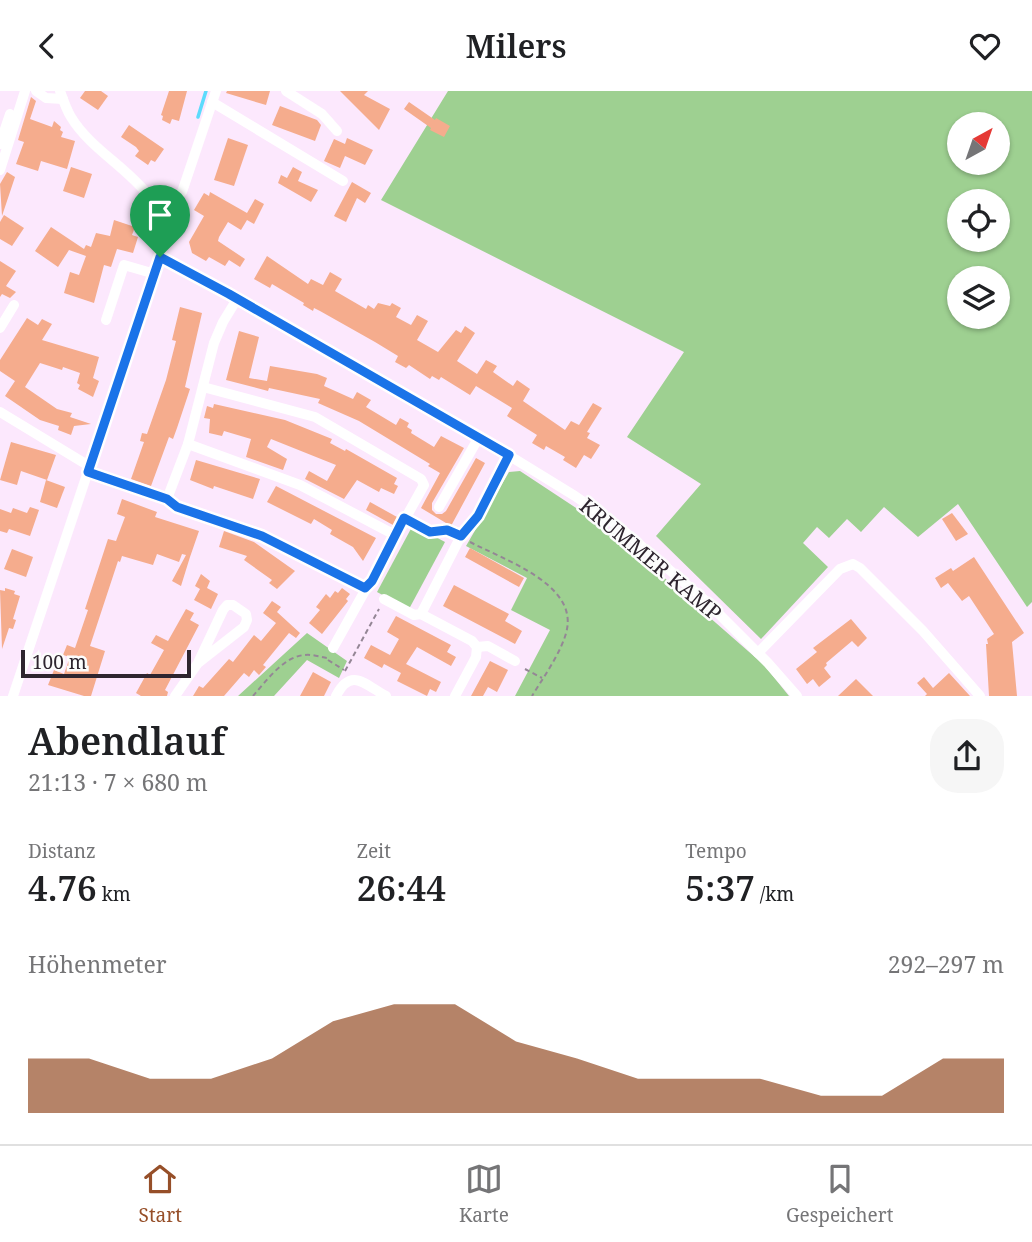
<!DOCTYPE html>
<html lang="de">
<meta charset="utf-8">
<style>
:root{--surface:#fff;--page:#f6f6f6;--text:#202124;--muted:#757577;--line:#e0e0e0;--accent:#964f29}
body{margin:0;font-family:"Noto Serif",serif;background:var(--page);color:var(--text);height:100vh;display:flex;flex-direction:column;font-size:26px;white-space:nowrap}
*{box-sizing:border-box;margin:0}
p{font-size:23px;color:var(--muted)}
.icon{flex:none;width:38px;height:38px;fill:none;stroke:currentColor;stroke-width:2;stroke-linecap:round;stroke-linejoin:round}
.map{position:relative;height:605px;overflow:hidden}
.side{display:flex;flex-direction:column;background:var(--surface);flex:1}
.side>*{flex:none}
.needle{width:46px;rotate:40deg}
.fabs{position:absolute;left:947px;top:21px;display:grid;gap:14px}
.fabs a{display:grid;place-items:center;width:63px;height:63px;border-radius:50%;background:var(--surface);box-shadow:0 2px 5px #0004;font-size:35px}
.scale{position:absolute;left:21px;bottom:18px;width:170px;box-sizing:border-box;padding-left:7px;border:4px solid #2e252f;border-top:0;font-size:19px;line-height:24px;white-space:nowrap;color:#2e252f;-webkit-text-stroke:5px #fcfcfc;paint-order:stroke}
.pin{position:absolute;display:grid;place-items:center;width:60px;height:60px;color:#fff;margin:-72px -30px;border-radius:50% 50% 50% 0;rotate:-45deg;box-shadow:0 0 7px #0007}
.pin .icon{rotate:45deg}
.round{display:grid;place-items:center;flex:none;width:74px;height:74px;border-radius:28px;background:var(--page)}
.summary{display:flex;align-items:center;justify-content:space-between;height:119px;padding:0 28px}
h1{font-size:38px;font-weight:600;line-height:52px}
.stats{display:grid;grid-template-columns:repeat(3,1fr);gap:10px;height:119px;padding:7px 28px}
.stats div{display:grid;align-content:center}
.stats b{font-size:35px;font-weight:600}
.stats small{font-size:19px;font-weight:400}
.stats p{font-size:19px}
.chart{height:196px;padding:14px 28px}
.chart p{display:flex;justify-content:space-between}
.chart svg{width:100%;height:126px;margin-top:7px;fill:var(--accent);opacity:.7}
header{display:flex;justify-content:space-between;align-items:center;height:91px;padding:0 28px;background:var(--surface);font-size:32px;font-weight:600}
.dock{display:flex;justify-content:space-around;align-items:center;height:98px;border-top:2px solid var(--line);background:var(--surface);font-size:19px;color:var(--muted)}
.dock a{display:grid;justify-items:center;gap:4px}
.dock .current{color:var(--accent)}
.map>svg:first-child{display:block}
.green{fill:#9ed091;fill-rule:evenodd}
.lines{fill:none;stroke-linecap:round;stroke-linejoin:round}
.stream{stroke:#5ddbfc;stroke-width:3.5}
.building{fill:#f5ac8d}
.path{stroke:#948695;stroke-width:2;stroke-dasharray:5 3.5;stroke-linecap:butt}
.minor{stroke:#fff;stroke-width:10}
.route-casing{stroke:#fff;stroke-width:14}
.route{stroke:#1a73e8;stroke-width:9}
.labels{text-anchor:middle;dominant-baseline:central;stroke-width:5;stroke-linejoin:round;paint-order:stroke}
.street-label{font-size:21px;fill:#2e252f;stroke:#fcfcfc}
</style>
<header><svg class="icon" aria-label="back" viewBox="0 0 24 24"><path d="M15 5l-7 7 7 7"/></svg>Milers<svg class="icon" aria-label="heart" viewBox="0 0 24 24"><path d="M12 20l-8-8c-3-5 5-10 8-4 3-6 11-1 8 4z"/></svg></header>
<div class="map">
<svg width="1032" height="605" viewBox="0 0 1032 605">
<rect width="100%" height="100%" fill="#fce8fd"/>
<!-- green -->
<g class="green">
<path d="M448 0H1032V511L1027 516 958 413 918 446 884 416 861 441 847 428 829 447 817 436 803 452 828 476 761 548 656 445 701 393 627 346 684 261 381 109ZM959 33H998V72H959ZM959 110H998V149H959ZM959 187H998V226H959Z"/>
<path d="M520 380 611 440 636 462 764 574 789 605H515L550 539 511 519 527 487 466 455 509 381Z"/>
<path d="M413 434 445 451 409 518 377 501Z"/>
<path d="M307 542 347 570 339 587 307 569 274 605H238Z"/>
</g>
<g class="lines">
<!-- stream -->
<path class="stream" d="M198 26 206 0"/>
</g>
<!-- building -->
<g class="building">
<path d="M85 0H101L108 5 98 19 80 7Z"/>
<path d="M169 0H187L179 30 172 28 170 33 162 29 163 25 161 24Z"/>
<path d="M227 0H270L266 14 226 2Z"/>
<path d="M340 0H368L364 4 390 18 379 39Z"/>
<path d="M31 6 36 10 30 28 52 36 54 30 61 36 60 39 63 41 61 46 75 50 67 78 41 70 38 80 16 73 24 51 18 49Z"/>
<path d="M409 11 435 29 436 27 450 35 444 46 430 39 431 37 404 18Z"/>
<path d="M280 15 317 29 321 34 315 50 272 34Z"/>
<path d="M129 34 164 58 155 71 151 69 148 74 135 65 139 60 136 56 121 46Z"/>
<path d="M228 47 248 54 234 95 214 89Z"/>
<path d="M347 47 373 59 365 74 345 65 340 77 324 70 334 48 345 53Z"/>
<path d="M71 76 92 83 84 107 63 100Z"/>
<path d="M293 76 302 81 298 90 318 99 311 111 278 92 281 84 287 87Z"/>
<path d="M7 81 15 86 2 125 0 93Z"/>
<path d="M352 91 371 102 365 112 357 107 346 131 334 125Z"/>
<path d="M210 101 247 122 255 108 264 113 254 133 247 129 241 139 228 131 219 146 218 150 245 168 240 176 229 169 225 175 209 166 206 170 192 162 189 151 204 125 194 119 204 102 209 105Z"/>
<path d="M4 124 24 137 12 155 0 148V131Z"/>
<path d="M114 129 135 136 132 144 138 146 133 162 117 158 111 176 104 174 94 212 64 202 70 181 79 184 86 165 69 159 58 176 35 160 51 136 84 158 86 154 91 156 96 142 110 145Z"/>
<path d="M267 165 308 193 311 188 323 194 330 181 342 188 335 200 366 218 368 214 374 218 378 212 390 215 392 212 401 217 396 226 411 234 417 224 428 230 417 249 438 261 456 239 461 242 465 235 475 242 457 270 477 283 486 269 497 275 493 281 513 295 517 289 530 298 523 310 565 339 571 330 579 334 593 312 602 317 587 341 590 342 587 347 600 354 591 368 584 364 576 377 563 369 565 366 546 355 544 359 532 352 537 344 507 325 512 317 476 295 470 304 441 286 439 289 432 285 430 288 409 274 406 277 395 271 398 265 375 251 320 220 314 217 313 220 303 214 304 212 272 193 270 197 254 188Z"/>
<path d="M0 170 16 180 6 195 16 201 10 207 2 203 0 206Z"/>
<path d="M180 216 202 222 185 296 190 298 177 337 173 348 169 346 151 395 131 388 144 351 140 350 142 342 147 343 166 289 176 250 172 249Z"/>
<path d="M27 227 38 234 42 228 52 233 42 249 99 266 93 287 99 290 93 306 78 298 80 294 77 292 80 282 63 276 62 279 40 272 25 296 57 318 72 322 70 326 91 333 74 335 71 344 58 339 59 335 40 329 5 305 15 290 0 280V269Z"/>
<path d="M239 240 259 246 249 287 267 290 270 275 317 283 327 287 324 295 353 308 357 301 371 309 366 316 396 334 400 327 409 332 407 336 412 339 411 342 434 356 441 345 464 357 432 412V419L436 423H442L446 420 476 367 485 372 451 435 421 417 440 382 428 375 430 373 359 330 318 312 320 308 269 297 268 300 226 289Z"/>
<path d="M214 313 285 329 332 348 330 352 345 360 346 358 397 387 394 393 398 395 394 403 381 397 379 401 357 389 344 408 305 388 309 380 327 390 336 374 271 348 267 356 287 368 283 379 246 366 251 348 224 340 222 345 209 342 210 328 204 327 207 315 213 317Z"/>
<path d="M11 351 56 364 47 389 21 380 17 394 0 389Z"/>
<path d="M196 369 260 388 253 408 214 395 213 398 190 389Z"/>
<path d="M46 389 65 396 57 417 40 411Z"/>
<path d="M276 395 376 447 363 470 353 456 330 443 332 439 314 428 311 433 267 411Z"/>
<path d="M122 408 157 421 155 426 199 440 190 466 188 465 190 466 181 495 172 490 186 464 182 463 179 471 157 463 153 474 122 465 120 471 118 470 90 555 105 560 91 605H84L48 594 54 579 64 583 70 566 63 564 67 554 75 557 88 519 85 518 108 448 116 450 125 426 117 423Z"/>
<path d="M370 411 397 426 393 434 366 419Z"/>
<path d="M30 416 39 419 30 445 9 438 7 442 0 440V418L11 422 13 417 27 422Z"/>
<path d="M952 422 968 443 956 450 942 428Z"/>
<path d="M224 440 254 451 295 480 277 498 269 492 272 489 244 469 247 465 219 456Z"/>
<path d="M470 457 524 487 519 496 465 466Z"/>
<path d="M12 458 33 466 26 486 4 478Z"/>
<path d="M974 466 1024 542 1012 551 1017 605H989L986 553H988L987 548 994 543 969 505 962 510 948 492 941 497 935 487 951 477 953 480Z"/>
<path d="M201 483 210 490 207 497 218 503 211 518 194 509 200 498 195 495Z"/>
<path d="M454 494 509 523 505 530 522 540 515 553 443 515Z"/>
<path d="M5 497 15 500 14 503 20 505 13 528 16 529 13 538 9 537 2 558 0 499 5 500Z"/>
<path d="M342 497 350 503 346 508 348 510 322 543 309 532 320 519 316 516 326 503 330 507 335 500 338 502Z"/>
<path d="M272 510 281 516 277 521 300 542 296 547 289 542 263 574 266 576 259 584 254 579 249 586 244 582 224 605H193L199 595 203 597 229 568 233 571 254 544 261 550 276 532 263 522Z"/>
<path d="M186 518 194 522 190 529 199 534 165 599 168 601 167 605H141L136 602 147 582 150 584 164 559 151 552 156 544 168 550Z"/>
<path d="M396 525 451 554 447 561 456 566 451 575 417 556 406 573 441 591 436 601 430 598 427 605 397 590 401 582 384 573 382 577 364 567 371 554 390 564 399 548 387 541Z"/>
<path d="M851 528 867 547 858 556 852 550 826 572 827 574 824 577 831 586 819 596 813 588 807 593 796 578 817 561 813 557Z"/>
<path d="M490 570 508 579 497 601 488 596 483 605H471Z"/>
<path d="M313 581 331 591 324 605H300Z"/>
<path d="M949 582 970 605H925L927 603 917 592 924 586 933 597Z"/>
<path d="M856 588 873 605H838Z"/>
</g>
<g class="lines">
<!-- path -->
<g class="path">
<path d="M415 433 430 441 450 440"/>
<path d="M470 451C502 468 576 492 567 538 563 559 543 587 532 605"/>
<path d="M328 569 344 579"/>
<path d="M525 578 542 587"/>
<path d="M345 580 379 518"/>
<path d="M253 605C266 590 284 565 305 564 312 563 320 566 327 567"/>
</g>
<!-- minor -->
<g class="minor">
<path d="M36 0 46 7 63 8"/>
<path d="M286 0 322 23 337 40"/>
<path d="M212 11 343 90"/>
<path d="M0 53 10 23"/>
<path d="M0 79 25 0"/>
<path d="M159 119 182 101 216 0"/>
<path d="M160 166 479 346 575 405 618 435 707 511 768 572 797 605"/>
<path d="M106 229 124 174 155 183"/>
<path d="M0 237 14 214"/>
<path d="M203 296 315 326 421 388 424 394 333 557"/>
<path d="M0 321 89 375"/>
<path d="M188 353 300 394 395 444"/>
<path d="M87 381 103 388 167 408 188 353 214 252 223 231 237 208"/>
<path d="M167 408 177 416 262 445 365 497"/>
<path d="M439 416 479 346"/>
<path d="M384 508 414 524 421 523"/>
<path d="M477 556 488 555 515 570"/>
<path d="M758 562 840 478 853 473 860 477 923 540 980 605"/>
<path d="M13 605 165 150C164 91 98 71 71 26 66 18 63 8 60 0"/>
<path d="M175 605 198 572 223 519 227 514H233L246 523 247 529 244 536 198 572"/>
<path d="M336 605C351 576 364 593 386 605"/>
<path d="M455 605 476 566 477 556 472 550 421 523 464 439 478 425 509 364"/>
</g>
</g>
<g class="lines">
<defs>
<path id="route" d="M160 166 229 203 509 364 478 425 461 445 447 439 430 441 404 427 372 490 365 497 262 445 177 416 167 408 88 381Z"/>
</defs>
<!-- route casing -->
<use href="#route" class="route-casing"/>
<!-- route -->
<use href="#route" class="route"/>
</g>
<g class="labels">
<!-- street labels -->
<g class="street-label">
<text transform="translate(651 468) rotate(40)">KRUMMER KAMP</text>
</g>
</g>
</svg>
<div class="fabs">
<a><svg class="needle" viewBox="-14 -14 28 28"><path d="M0-13l5 13h-10z" fill="#e53935"/><path d="M0 13l5-13h-10z" fill="#757577"/></svg></a>
<a><svg class="icon" aria-label="locate" viewBox="0 0 24 24"><circle cx="12" cy="12" r="6"/><path d="M12 2v4M12 18v4M2 12h4M18 12h4"/></svg></a>
<a><svg class="icon" aria-label="layers" viewBox="0 0 24 24"><path d="M12 4l9 5-9 5-9-5zM3 14l9 5 9-5"/></svg></a>
</div>
<div class="scale">100 m</div>
<div class="pin" style="left:160px;top:166px;background:#1e9e55"><svg class="icon" aria-label="arrive" viewBox="0 0 24 24"><path d="M6 21V4h12l-3 4 3 4H6"/></svg></div>
</div>
<section class="side">
<div class="summary"><div><h1>Abendlauf</h1><p>21:13 · 7 × 680 m</p></div><a class="round"><svg class="icon" aria-label="share" viewBox="0 0 24 24"><path d="M12 15V3M7 8l5-5 5 5M5 13v7h14v-7"/></svg></a></div>
<div class="stats">
<div><p>Distanz</p><b>4.76<small> km</small></b></div>
<div><p>Zeit</p><b>26:44</b></div>
<div><p>Tempo</p><b>5:37<small> /km</small></b></div>
</div>
<div class="chart"><p><span>Höhenmeter</span>292–297 m</p>
<svg viewBox="0 0 160 44" preserveAspectRatio="none"><path d="M0 44V25L10 25L20 32L30 32L40 25L50 12L60 6L70 6L80 19L90 25L100 32L110 32L120 32L130 38L140 38L150 25L160 25V44z"/></svg>
</div>
</section>
<nav class="dock">
<a class="current"><svg class="icon" aria-label="home" viewBox="0 0 24 24"><path d="M3 11l9-7 9 7M6 9v11h12V9"/></svg>Start</a>
<a><svg class="icon" aria-label="map" viewBox="0 0 24 24"><path d="M3 6l6-2 6 2 6-2v14l-6 2-6-2-6 2zM9 4v14M15 6v14"/></svg>Karte</a>
<a><svg class="icon" aria-label="saved" viewBox="0 0 24 24"><path d="M7 4h10v16l-5-4-5 4z"/></svg>Gespeichert</a>
</nav>
